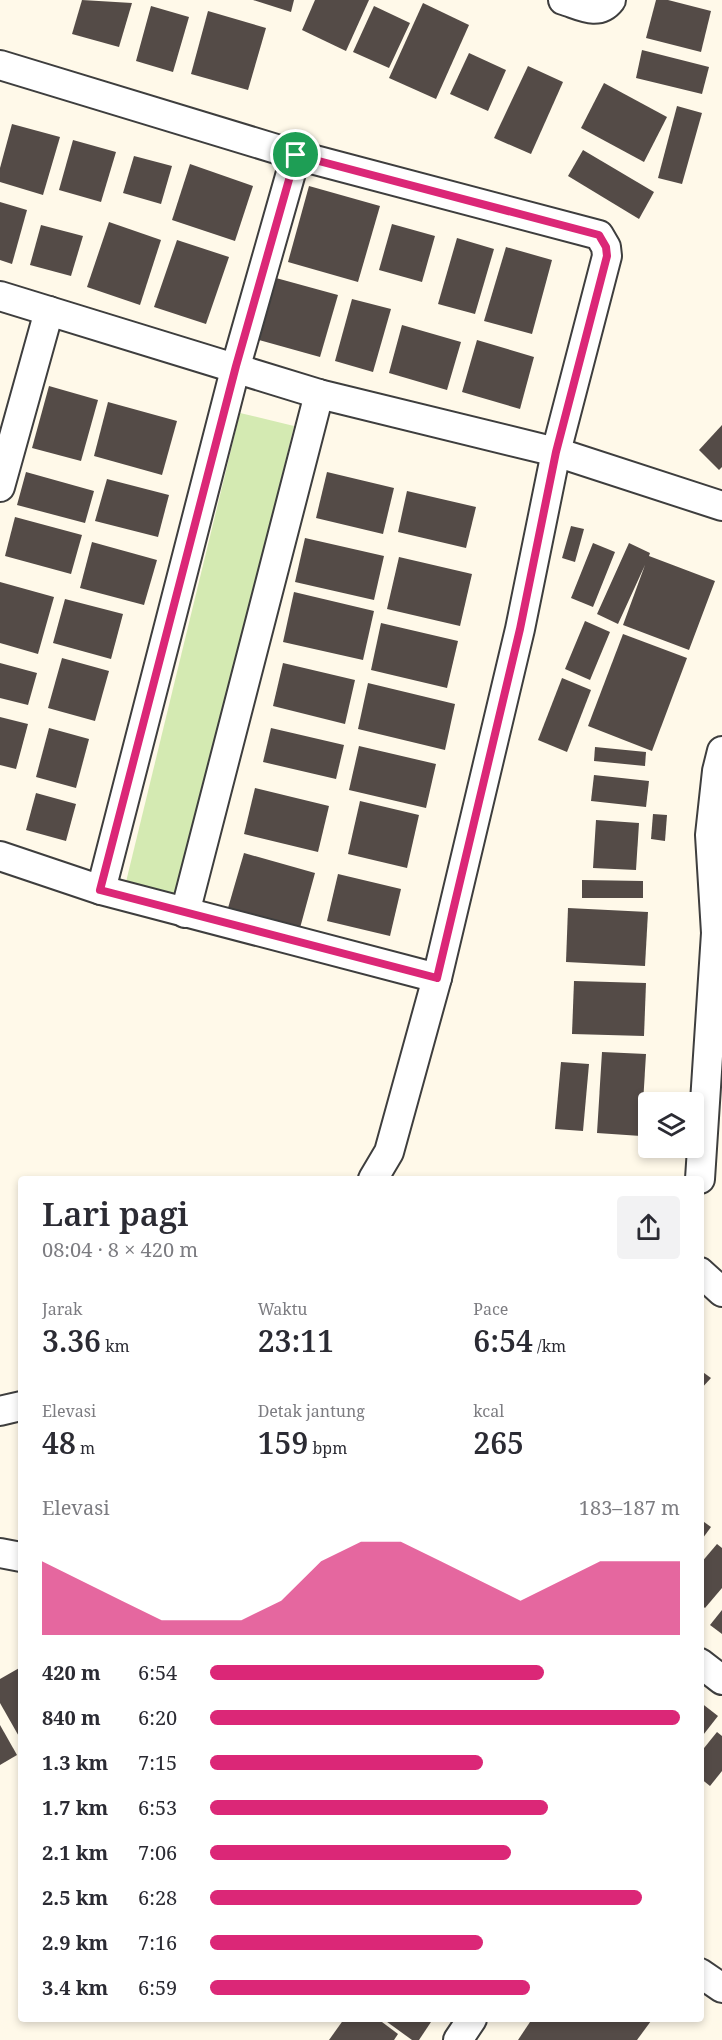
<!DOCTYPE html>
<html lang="id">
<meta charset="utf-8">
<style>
:root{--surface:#fff;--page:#f2f2f3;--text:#2b2b33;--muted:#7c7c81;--accent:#db2777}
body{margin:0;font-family:"Noto Serif",serif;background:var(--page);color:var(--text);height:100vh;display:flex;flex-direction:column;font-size:22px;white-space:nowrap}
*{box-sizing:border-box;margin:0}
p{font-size:20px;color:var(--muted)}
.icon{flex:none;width:33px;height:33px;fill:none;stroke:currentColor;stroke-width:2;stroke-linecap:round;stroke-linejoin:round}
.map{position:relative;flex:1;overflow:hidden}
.drawer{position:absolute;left:18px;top:1176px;width:686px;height:846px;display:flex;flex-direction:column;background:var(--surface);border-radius:6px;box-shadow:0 3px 9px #0003}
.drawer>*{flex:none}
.fabs{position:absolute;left:638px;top:1092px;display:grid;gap:12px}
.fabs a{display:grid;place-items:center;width:66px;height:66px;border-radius:6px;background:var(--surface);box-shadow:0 3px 9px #0003;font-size:30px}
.pin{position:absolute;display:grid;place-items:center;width:51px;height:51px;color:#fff;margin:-26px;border:3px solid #fff;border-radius:50%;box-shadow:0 2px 6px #0007}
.round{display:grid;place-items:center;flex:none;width:63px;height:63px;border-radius:6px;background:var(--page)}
.head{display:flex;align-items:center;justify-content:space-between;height:102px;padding:0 24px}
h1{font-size:33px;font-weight:600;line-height:45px}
.figures{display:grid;grid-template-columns:repeat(3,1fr);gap:9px;height:102px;padding:6px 24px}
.figures div{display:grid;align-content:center}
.figures b{font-size:30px;font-weight:600}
.figures small{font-size:16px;font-weight:400}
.figures p{font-size:16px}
.chart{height:168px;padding:12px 24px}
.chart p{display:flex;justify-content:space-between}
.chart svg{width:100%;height:108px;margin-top:6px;fill:var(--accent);opacity:.7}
ul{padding:0 24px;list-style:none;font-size:20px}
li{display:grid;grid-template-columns:96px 72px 1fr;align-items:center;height:45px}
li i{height:15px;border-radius:8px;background:var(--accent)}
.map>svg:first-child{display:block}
.green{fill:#d4eab2}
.building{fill:#544b47}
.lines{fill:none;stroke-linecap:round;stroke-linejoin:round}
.minor-casing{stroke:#3e3e3e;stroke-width:32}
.minor{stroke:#fff;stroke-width:28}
.route-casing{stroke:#fff;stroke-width:12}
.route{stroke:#db2777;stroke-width:8}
</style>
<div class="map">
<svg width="722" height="2040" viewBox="0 0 722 2040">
<rect width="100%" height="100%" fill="#fff9e9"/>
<!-- green -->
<path class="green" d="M240 413 294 426 179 899 125 886Z"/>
<!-- building -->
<g class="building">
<path d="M82 0 132 3 119 47 72 34Z"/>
<path d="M253 0H294L291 12Z"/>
<path d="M315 0H369L346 51 302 30Z"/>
<path d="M656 0H668L711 11 701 52 646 38Z"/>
<path d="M423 3 469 25 436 99 389 78Z"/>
<path d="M151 6 189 17 173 72 136 61Z"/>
<path d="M374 6 410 23 389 68 353 52Z"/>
<path d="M208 11 266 28 248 90 191 74Z"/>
<path d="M642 50 709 67 702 94 636 78Z"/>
<path d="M469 53 506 70 488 111 450 94Z"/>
<path d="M528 66 563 82 531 154 494 138Z"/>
<path d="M604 83 667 117 644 162 581 128Z"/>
<path d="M677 106 702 113 682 184 658 178Z"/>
<path d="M12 124 60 137 43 195 0 182V168Z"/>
<path d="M73 140 116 152 101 202 59 190Z"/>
<path d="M583 150 654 192 639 219 568 176Z"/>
<path d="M134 156 172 166 161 204 123 193Z"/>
<path d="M190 164 253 186 235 241 172 220Z"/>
<path d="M309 186 380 206 358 282 288 262Z"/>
<path d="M0 202 27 210 12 264 0 260Z"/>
<path d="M109 222 161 240 140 305 87 287Z"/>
<path d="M392 224 435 236 422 282 379 270Z"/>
<path d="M41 225 83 236 71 276 30 265Z"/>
<path d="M457 238 494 249 475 314 438 304Z"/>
<path d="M177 240 229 257 206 324 154 307Z"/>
<path d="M506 247 552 260 532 334 484 321Z"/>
<path d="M276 278 338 295 320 357 259 340Z"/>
<path d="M352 299 391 309 373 372 335 361Z"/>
<path d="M402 325 461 342 447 390 389 373Z"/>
<path d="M477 340 534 357 520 409 462 392Z"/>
<path d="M49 386 98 400 81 461 32 448Z"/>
<path d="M108 402 177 421 162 475 94 456Z"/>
<path d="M722 425V467L719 470 699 450Z"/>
<path d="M26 472 94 491 85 523 17 505Z"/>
<path d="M327 472 394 488 383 534 316 518Z"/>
<path d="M107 479 169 495 158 537 95 521Z"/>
<path d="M407 491 476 507 466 548 398 532Z"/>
<path d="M15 517 82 535 71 574 5 556Z"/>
<path d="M571 526 584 529 575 562 562 558Z"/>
<path d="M305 538 384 556 374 600 295 582Z"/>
<path d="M92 542 157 560 144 605 80 588Z"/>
<path d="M593 543 615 552 593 607 571 598Z"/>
<path d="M629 543 650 553 649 556 715 581 689 650 623 625 645 565 618 624 597 614Z"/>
<path d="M399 557 472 574 460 626 387 609Z"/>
<path d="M0 582 54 597 38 654 0 643Z"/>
<path d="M294 592 374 611 363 660 283 642Z"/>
<path d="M65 599 123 614 111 659 53 643Z"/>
<path d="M585 621 610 632 590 680 565 669Z"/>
<path d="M381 623 458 641 447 688 371 670Z"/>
<path d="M623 634 687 658 652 751 588 726Z"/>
<path d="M62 658 109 671 95 721 48 708Z"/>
<path d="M0 663 37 673 28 705 0 698Z"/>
<path d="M283 663 355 680 345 724 273 706Z"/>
<path d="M562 678 591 690 567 752 538 740Z"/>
<path d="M368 683 455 704 445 750 358 729Z"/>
<path d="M0 717 28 724 16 769 0 765Z"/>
<path d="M49 728 89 739 76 788 36 777Z"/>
<path d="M271 728 344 745 336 779 263 762Z"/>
<path d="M359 746 436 764 426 808 349 790Z"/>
<path d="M595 747 646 752 645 766 594 761Z"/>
<path d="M594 775 649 781 646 807 591 801Z"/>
<path d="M255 788 329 806 318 852 244 834Z"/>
<path d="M36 793 76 804 66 841 26 830Z"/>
<path d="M360 801 419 815 407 868 348 854Z"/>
<path d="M653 814 667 815 665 841 651 839Z"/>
<path d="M596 820 639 823 636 870 593 868Z"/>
<path d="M244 853 315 873 300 928 228 908Z"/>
<path d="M338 874 401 889 390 936 327 921Z"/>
<path d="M582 880 643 881V898H582Z"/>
<path d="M568 908 648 912 645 966 566 962Z"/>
<path d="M574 981 646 983 644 1036 572 1034Z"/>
<path d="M602 1052 646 1054 641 1136 597 1133Z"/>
<path d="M561 1062 589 1064 583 1131 555 1129Z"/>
<path d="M700 1370 711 1378 700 1390Z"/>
<path d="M700 1519 711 1527 700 1542Z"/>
<path d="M717 1544 722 1548V1588L705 1608 700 1604V1564Z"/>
<path d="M722 1610V1634L710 1625Z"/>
<path d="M21 1667V1740L0 1703V1679Z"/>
<path d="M700 1702 718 1716 700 1739Z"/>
<path d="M0 1725 17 1755 0 1765Z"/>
<path d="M717 1732 722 1736V1771L710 1786 700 1778V1753Z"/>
<path d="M344 2019H378L398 2034 394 2040H329Z"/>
<path d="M383 2019H433L419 2040H412Z"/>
<path d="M532 2019H648L651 2021 637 2040H518Z"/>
</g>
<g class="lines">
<defs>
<g id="minor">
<path d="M563 0C580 5 598 17 611 0"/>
<path d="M0 65 296 155 599 235 606 247 607 256 556 452 520 629 437 978 389 1152 373 1179"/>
<path d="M0 296 319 394 556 452 722 506"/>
<path d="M0 487 49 311"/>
<path d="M0 856 101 890 437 978"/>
<path d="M101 890 236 366 296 155"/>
<path d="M185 913 319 394"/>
<path d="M700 1179 716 933 710 835 717 771 722 751"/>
<path d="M700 1272 722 1292"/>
<path d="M0 1411 21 1406"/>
<path d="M0 1553 21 1557"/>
<path d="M700 1663 722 1680"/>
<path d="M700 1973 722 1988"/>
<path d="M458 2040 472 2019"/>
</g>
</defs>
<!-- minor casing -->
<use href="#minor" class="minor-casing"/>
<!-- minor -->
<use href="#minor" class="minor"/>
</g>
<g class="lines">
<defs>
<path id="route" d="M296 155 599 235 606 247 607 256 556 452 520 629 437 978 100 890 236 366Z"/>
</defs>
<!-- route casing -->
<use href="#route" class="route-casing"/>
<!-- route -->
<use href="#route" class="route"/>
</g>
</svg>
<div class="fabs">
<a><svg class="icon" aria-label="layers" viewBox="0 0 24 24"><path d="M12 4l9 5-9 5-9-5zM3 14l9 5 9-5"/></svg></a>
</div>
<div class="pin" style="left:296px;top:155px;background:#1e9e55"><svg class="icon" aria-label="arrive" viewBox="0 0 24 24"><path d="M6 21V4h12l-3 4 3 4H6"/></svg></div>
<section class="drawer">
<div class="head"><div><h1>Lari pagi</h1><p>08:04 · 8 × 420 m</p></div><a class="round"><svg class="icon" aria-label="share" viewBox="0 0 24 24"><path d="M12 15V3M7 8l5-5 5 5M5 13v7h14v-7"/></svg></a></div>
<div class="figures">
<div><p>Jarak</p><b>3.36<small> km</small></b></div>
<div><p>Waktu</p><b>23:11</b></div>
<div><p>Pace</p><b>6:54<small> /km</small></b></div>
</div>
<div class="figures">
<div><p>Elevasi</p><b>48<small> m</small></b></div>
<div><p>Detak jantung</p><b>159<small> bpm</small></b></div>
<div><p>kcal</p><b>265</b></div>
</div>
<div class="chart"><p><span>Elevasi</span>183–187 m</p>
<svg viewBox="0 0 160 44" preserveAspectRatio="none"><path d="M0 44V14L10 22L20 30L30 38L40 38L50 38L60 30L70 14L80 6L90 6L100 14L110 22L120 30L130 22L140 14L150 14L160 14V44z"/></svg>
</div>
<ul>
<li><b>420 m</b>6:54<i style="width:71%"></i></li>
<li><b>840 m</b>6:20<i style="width:100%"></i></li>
<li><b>1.3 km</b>7:15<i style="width:58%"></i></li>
<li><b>1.7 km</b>6:53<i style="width:72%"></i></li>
<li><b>2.1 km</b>7:06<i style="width:64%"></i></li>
<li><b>2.5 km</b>6:28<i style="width:92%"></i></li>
<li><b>2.9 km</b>7:16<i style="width:58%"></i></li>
<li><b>3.4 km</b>6:59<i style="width:68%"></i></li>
</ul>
</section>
</div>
